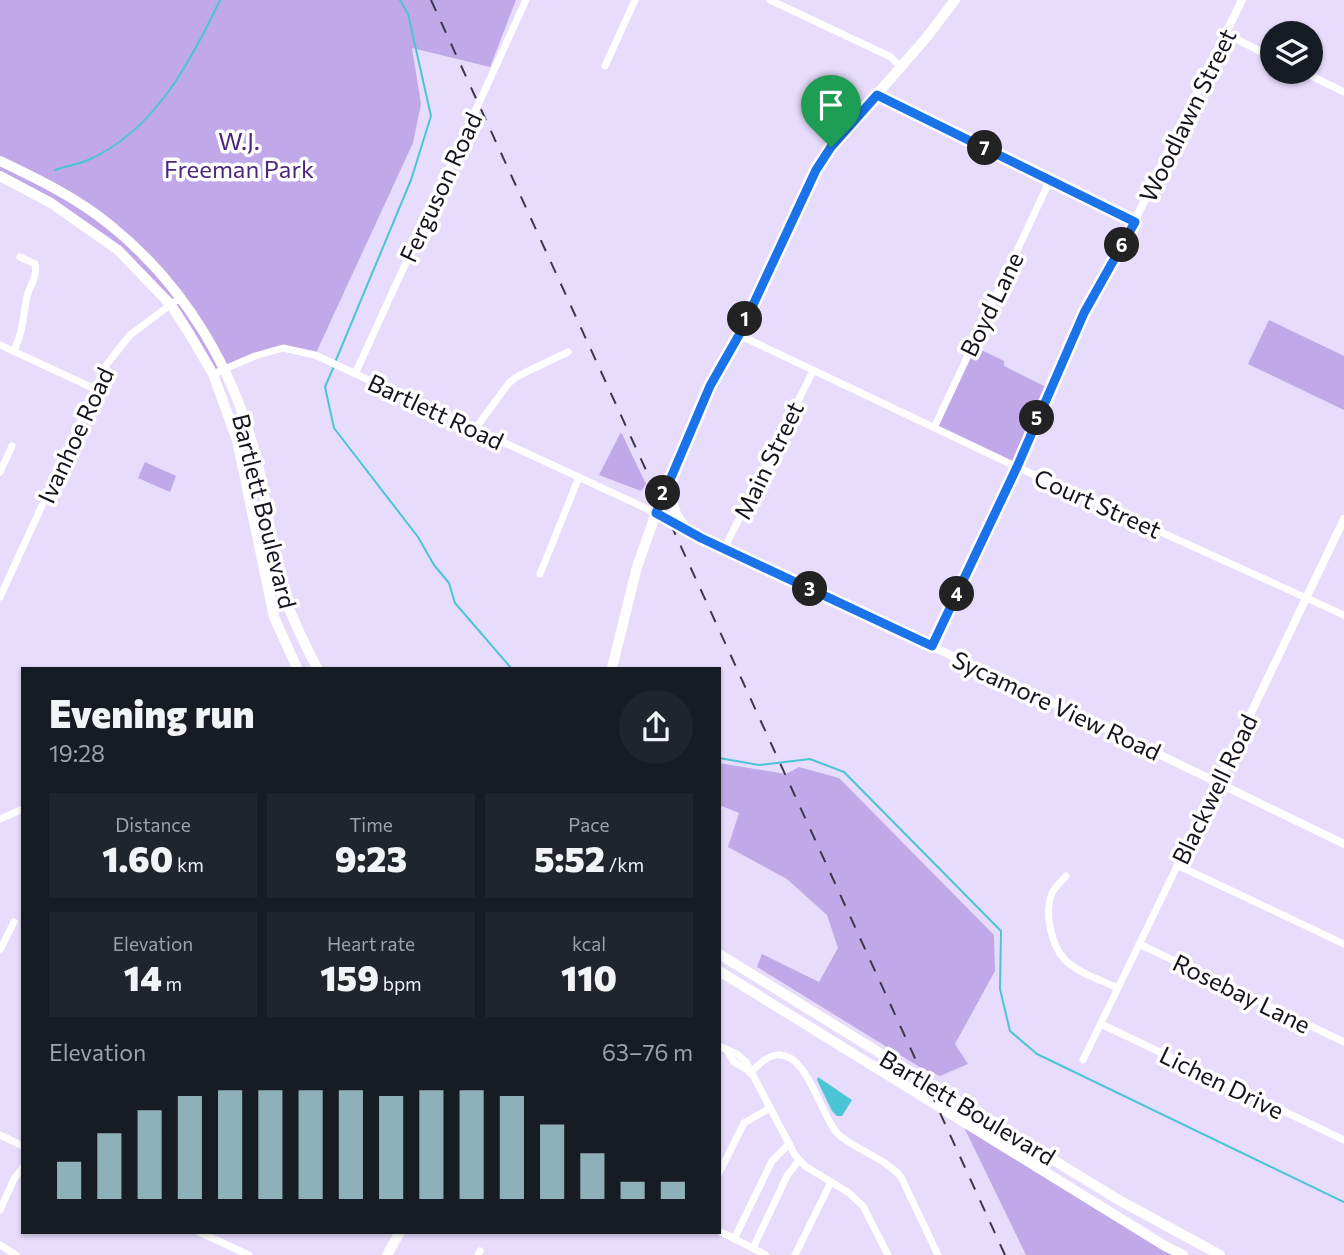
<!DOCTYPE html>
<meta charset="utf-8">
<style>
:root{--surface:#171b24;--page:#20242c;--text:#f1f3f6;--muted:#9ea1a6;--accent:#8eb1b9}
body{margin:0;font-family:Commissioner,sans-serif;background:var(--page);color:var(--text);height:100vh;display:flex;flex-direction:column;font-size:26px;white-space:nowrap}
*{box-sizing:border-box;margin:0}
p{font-size:23px;color:var(--muted)}
.icon{flex:none;width:38px;height:38px;fill:none;stroke:currentColor;stroke-width:2;stroke-linecap:round;stroke-linejoin:round}
.map{position:relative;flex:1;overflow:hidden}
.sheet{position:absolute;left:21px;top:667px;width:700px;height:567px;display:flex;flex-direction:column;background:var(--surface);border-radius:0px;box-shadow:0 2px 5px #0004}
.sheet>*{flex:none}
.fabs{position:absolute;left:1260px;top:21px;display:grid;gap:14px}
.fabs a{display:grid;place-items:center;width:63px;height:63px;border-radius:50%;background:var(--surface);box-shadow:0 2px 5px #0004;font-size:35px}
.pin{position:absolute;display:grid;place-items:center;width:60px;height:60px;color:#fff;margin:-72px -30px;border-radius:50% 50% 50% 0;rotate:-45deg;box-shadow:0 0 7px #0007}
.pin .icon{rotate:45deg}
.km{position:absolute;width:35px;height:35px;margin:-18px;border-radius:50%;background:#222;color:#fff;font-size:19px;line-height:35px;text-align:center}
.round{display:grid;place-items:center;flex:none;width:74px;height:74px;border-radius:37px;background:var(--page)}
.headline{display:flex;align-items:center;justify-content:space-between;height:119px;padding:0 28px}
h1{font-size:38px;font-weight:800;line-height:52px}
.figures{display:grid;grid-template-columns:repeat(3,1fr);gap:10px;height:119px;padding:7px 28px}
.figures div{display:grid;align-content:center;border-radius:0px;background:var(--page);text-align:center}
.figures b{font-size:35px;font-weight:800}
.figures small{font-size:19px;font-weight:400}
.figures p{font-size:19px}
.chart{height:196px;padding:14px 28px}
.chart p{display:flex;justify-content:space-between}
.chart svg{width:100%;height:126px;margin-top:7px;stroke:var(--accent);stroke-width:6}
.map>svg:first-child{display:block}
.green{fill:#c1a8e9}
.water{fill:#4bc5d6}
.lines{fill:none;stroke-linecap:round;stroke-linejoin:round}
.stream{stroke:#4bc5d6;stroke-width:2}
.minor{stroke:#fff;stroke-width:7}
.tertiary{stroke:#fff;stroke-width:8}
.secondary{stroke:#fff;stroke-width:10}
.rail{stroke:#3d3847;stroke-width:2;stroke-dasharray:12 12;stroke-linecap:butt}
.route-casing{stroke:#fff;stroke-width:14}
.route{stroke:#1a73e8;stroke-width:9}
.labels{text-anchor:middle;dominant-baseline:central;stroke-width:7;stroke-linejoin:round;paint-order:stroke}
.street-label{font-size:24px;fill:#17131e;stroke:#fff}
.park-label{font-size:24px;fill:#4f267b;stroke:#fff}
</style>
<div class="map">
<svg width="1344" height="1255" viewBox="0 0 1344 1255">
<rect width="100%" height="100%" fill="#e7dcfb"/>
<!-- green -->
<g class="green">
<path d="M0 0H516L490 67 412 48 421 104 413 143 315 355 283 348 213 374 189 333 118 250 0 176Z"/>
<path d="M1269 320 1344 356V410L1248 364Z"/>
<path d="M971 345 1004 361V366L1050 389 1017 467 934 428Z"/>
<path d="M621 432 646 484 641 491 599 475Z"/>
<path d="M145 462 176 476 170 492 138 478Z"/>
<path d="M719 763 786 774 799 767 839 778 994 935 995 971 955 1044 968 1064 940 1076 921 1068 757 967 762 954 819 982 838 948 827 915 787 879 728 847 739 813 719 805Z"/>
<path d="M960 1119 1183 1255H1026Z"/>
</g>
<!-- water -->
<path class="water" d="M818 1077 852 1100 842 1116H837L832 1111 817 1080Z"/>
<g class="lines">
<!-- stream -->
<g class="stream">
<path d="M55 170C65 166 76 165 86 161 154 132 190 63 220 0"/>
<path d="M336 360 411 180 431 116 408 14 400 0"/>
<path d="M334 366 325 387 334 428 418 537 434 565 449 583 455 603 511 668"/>
<path d="M719 758 759 765 810 759 844 772 1001 931 1000 989 1010 1031 1037 1054 1344 1202"/>
</g>
<!-- minor -->
<g class="minor">
<path d="M770 0 891 57 900 67"/>
<path d="M1226 34 1272 57"/>
<path d="M605 66 635 0"/>
<path d="M1303 72 1344 92"/>
<path d="M877 95 1134 222"/>
<path d="M739 335 1017 467 1344 615"/>
<path d="M0 345 95 389"/>
<path d="M14 351C23 331 23 317 27 296 30 285 38 276 35 264L20 257"/>
<path d="M213 374 255 356 283 348 315 355 656 513"/>
<path d="M355 374 526 0"/>
<path d="M934 428 1050 180"/>
<path d="M475 429 509 383 518 376 568 352"/>
<path d="M0 472 12 446"/>
<path d="M724 549 813 371"/>
<path d="M540 574 579 477"/>
<path d="M0 597 107 364 130 335 181 297"/>
<path d="M0 819 23 809"/>
<path d="M1177 865 1344 944"/>
<path d="M1066 876C1062 881 1055 887 1052 893 1044 912 1051 945 1065 960 1078 973 1101 980 1118 988"/>
<path d="M1139 944 1344 1042"/>
<path d="M0 950 14 922"/>
<path d="M1101 1024 1344 1140"/>
<path d="M719 1046 737 1054 746 1062 795 1155 805 1166 849 1193 863 1206 888 1255"/>
<path d="M727 1050 734 1062 749 1071"/>
<path d="M1083 1060 1218 782"/>
<path d="M750 1073C756 1067 763 1059 772 1056 806 1044 821 1118 838 1134 857 1151 884 1157 901 1177L938 1255"/>
<path d="M0 1135 23 1146"/>
<path d="M719 1173 744 1123 770 1108"/>
<path d="M0 1210 14 1179 23 1167"/>
<path d="M719 1231 766 1255"/>
<path d="M199 1232 249 1255"/>
<path d="M734 1239 772 1161 788 1145"/>
<path d="M0 1245 16 1255"/>
<path d="M753 1248 787 1176 799 1160"/>
<path d="M478 1255 480 1251"/>
<path d="M795 1255 831 1182"/>
</g>
<!-- tertiary -->
<g class="tertiary">
<path d="M656 513 701 538 1076 714 1344 844"/>
<path d="M932 646 1017 467 1084 313 1134 222 1242 0"/>
<path d="M1218 782 1344 519"/>
</g>
<!-- secondary -->
<g class="secondary">
<path d="M0 161C38 179 77 198 110 225 186 286 236 372 258 465 268 505 270 546 281 586 290 615 303 641 317 668"/>
<path d="M0 176 51 203 118 250 171 305 189 333 213 374 237 440 274 617 297 668"/>
<path d="M667 482 676 514 686 529"/>
<path d="M612 668 637 567 667 482 711 385 739 335 816 170 831 147 926 38 955 0"/>
<path d="M719 954 1117 1199 1220 1255"/>
<path d="M719 971 1165 1246 1183 1255"/>
<path d="M387 1255 400 1232"/>
</g>
<!-- rail -->
<path class="rail" d="M431 0 1005 1255"/>
</g>
<g class="lines">
<defs>
<path id="route" d="M877 95 1135 222 1084 313 1017 467 932 646 701 538 656 513 710 386 739 335 816 170 831 147Z"/>
</defs>
<!-- route casing -->
<use href="#route" class="route-casing"/>
<!-- route -->
<use href="#route" class="route"/>
</g>
<g class="labels">
<!-- street labels -->
<g class="street-label">
<text transform="translate(1187 115) rotate(-64)">Woodlawn Street</text>
<text transform="translate(440 187) rotate(-65)">Ferguson Road</text>
<text transform="translate(991 304) rotate(-64)">Boyd Lane</text>
<text transform="translate(436 411) rotate(25)">Bartlett Road</text>
<text transform="translate(75 435) rotate(-65)">Ivanhoe Road</text>
<text transform="translate(768 460) rotate(-64)">Main Street</text>
<text transform="translate(1098 503) rotate(24)">Court Street</text>
<text transform="translate(265 511) rotate(76)">Bartlett Boulevard</text>
<text transform="translate(1057 705) rotate(25)">Sycamore View Road</text>
<text transform="translate(1214 789) rotate(-64)">Blackwell Road</text>
<text transform="translate(1242 993) rotate(26)">Rosebay Lane</text>
<text transform="translate(1222 1082) rotate(26)">Lichen Drive</text>
<text transform="translate(968 1107) rotate(31)">Bartlett Boulevard</text>
</g>
<!-- park labels -->
<g class="park-label">
<text x="239" y="140">W.J.<tspan x="239" dy="28">Freeman Park</tspan></text>
</g>
</g>
</svg>
<div class="fabs">
<a><svg class="icon" aria-label="layers" viewBox="0 0 24 24"><path d="M12 4l9 5-9 5-9-5zM3 14l9 5 9-5"/></svg></a>
</div>
<div class="pin" style="left:831px;top:147px;background:#1e9e55"><svg class="icon" aria-label="arrive" viewBox="0 0 24 24"><path d="M6 21V4h12l-3 4 3 4H6"/></svg></div>
<b class="km" style="left:745px;top:319px">1</b>
<b class="km" style="left:663px;top:493px">2</b>
<b class="km" style="left:810px;top:589px">3</b>
<b class="km" style="left:957px;top:594px">4</b>
<b class="km" style="left:1037px;top:418px">5</b>
<b class="km" style="left:1122px;top:245px">6</b>
<b class="km" style="left:985px;top:148px">7</b>
<section class="sheet">
<div class="headline"><div><h1>Evening run</h1><p>19:28</p></div><a class="round"><svg class="icon" aria-label="share" viewBox="0 0 24 24"><path d="M12 15V3M7 8l5-5 5 5M5 13v7h14v-7"/></svg></a></div>
<div class="figures">
<div><p>Distance</p><b>1.60<small> km</small></b></div>
<div><p>Time</p><b>9:23</b></div>
<div><p>Pace</p><b>5:52<small> /km</small></b></div>
</div>
<div class="figures">
<div><p>Elevation</p><b>14<small> m</small></b></div>
<div><p>Heart rate</p><b>159<small> bpm</small></b></div>
<div><p>kcal</p><b>110</b></div>
</div>
<div class="chart"><p><span>Elevation</span>63–76 m</p>
<svg viewBox="0 0 160 44" preserveAspectRatio="none"><path d="M5 44V31M15 44V21M25 44V13M35 44V8M45 44V6M55 44V6M65 44V6M75 44V6M85 44V8M95 44V6M105 44V6M115 44V8M125 44V18M135 44V28M145 44V38M155 44V38"/></svg>
</div>
</section>
</div>
